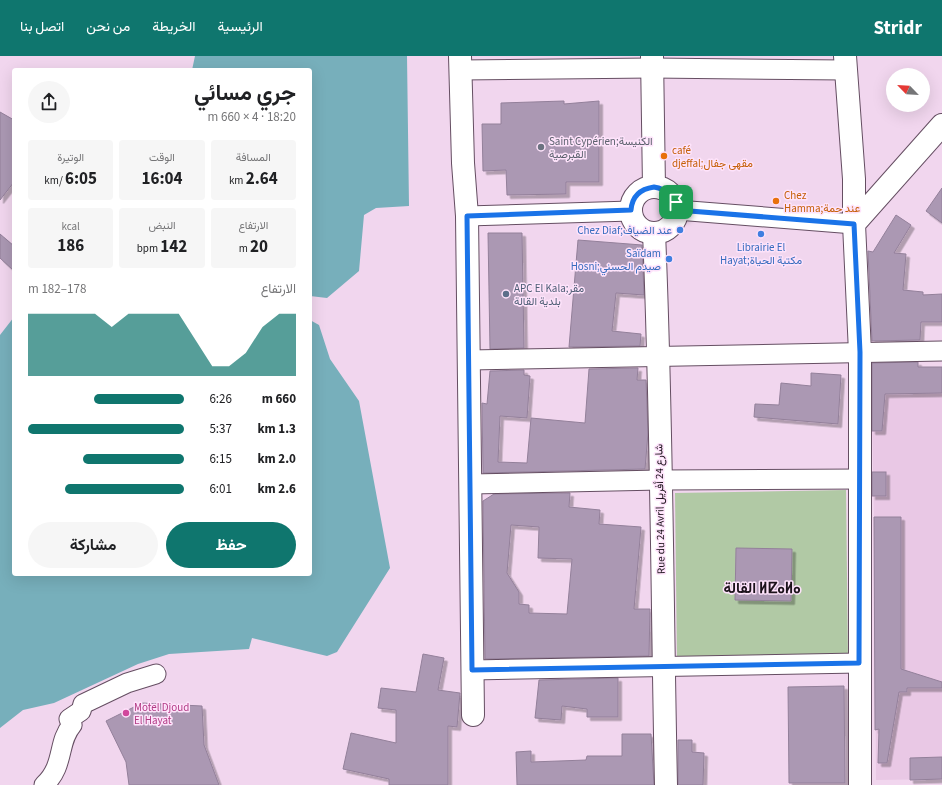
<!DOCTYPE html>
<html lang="ar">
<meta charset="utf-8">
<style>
:root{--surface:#fff;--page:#f6f6f6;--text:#202124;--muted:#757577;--accent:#0f766e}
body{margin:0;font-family:"Source Sans 3",Vazirmatn,"Noto Sans Tifinagh",sans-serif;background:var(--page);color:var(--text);direction:rtl;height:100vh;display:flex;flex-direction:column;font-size:15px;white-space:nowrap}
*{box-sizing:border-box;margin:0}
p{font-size:13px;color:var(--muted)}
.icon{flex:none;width:22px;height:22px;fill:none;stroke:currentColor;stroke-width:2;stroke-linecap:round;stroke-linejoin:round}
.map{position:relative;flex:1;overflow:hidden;direction:ltr}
.details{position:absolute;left:12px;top:12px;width:300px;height:508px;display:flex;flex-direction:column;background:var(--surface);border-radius:4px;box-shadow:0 4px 16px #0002;direction:rtl}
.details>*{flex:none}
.needle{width:26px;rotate:295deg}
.controls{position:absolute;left:886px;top:12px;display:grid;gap:8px}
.controls a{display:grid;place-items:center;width:44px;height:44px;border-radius:50%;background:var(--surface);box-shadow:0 4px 16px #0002;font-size:20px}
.pin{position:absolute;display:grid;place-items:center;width:34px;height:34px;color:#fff;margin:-17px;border-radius:8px;box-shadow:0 2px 6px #0006}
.round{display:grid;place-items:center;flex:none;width:42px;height:42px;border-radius:21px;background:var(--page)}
.head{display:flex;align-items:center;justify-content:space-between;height:68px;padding:0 16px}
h1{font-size:22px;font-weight:700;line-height:30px}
.figures{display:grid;grid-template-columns:repeat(3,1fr);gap:6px;height:68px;padding:4px 16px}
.figures div{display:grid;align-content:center;border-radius:4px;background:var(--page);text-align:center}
.figures b{font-size:17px;font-weight:700}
.figures small{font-size:11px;font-weight:400}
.figures p{font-size:11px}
.chart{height:112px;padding:8px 16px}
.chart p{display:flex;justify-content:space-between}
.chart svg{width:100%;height:72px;margin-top:4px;fill:var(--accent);opacity:.7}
.button{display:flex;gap:8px;margin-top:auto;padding:8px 16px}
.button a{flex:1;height:46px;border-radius:24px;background:var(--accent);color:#fff;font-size:16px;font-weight:700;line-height:46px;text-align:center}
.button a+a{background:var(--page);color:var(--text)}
ul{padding:0 16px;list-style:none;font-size:13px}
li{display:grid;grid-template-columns:64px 48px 1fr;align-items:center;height:30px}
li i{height:10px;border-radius:5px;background:var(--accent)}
header{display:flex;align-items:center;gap:24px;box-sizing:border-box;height:56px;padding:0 20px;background:var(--accent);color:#fff}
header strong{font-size:19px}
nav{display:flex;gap:22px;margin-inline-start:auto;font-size:14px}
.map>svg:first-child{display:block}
.built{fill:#e9c8e5}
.green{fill:#b1c9a5}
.water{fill:#77afbb}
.building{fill:#ab98b3;stroke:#93809a;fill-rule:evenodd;filter:url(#shadow)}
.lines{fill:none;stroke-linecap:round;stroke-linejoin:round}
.street-casing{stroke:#654e62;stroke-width:21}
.secondary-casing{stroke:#654e62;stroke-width:24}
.street{stroke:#fff;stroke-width:19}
.secondary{stroke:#fff;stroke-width:22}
.route-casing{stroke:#fff;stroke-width:8}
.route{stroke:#1a73e8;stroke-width:5}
.worship-dot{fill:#6b7280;stroke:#fee3fb;stroke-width:1.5}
.food-dot{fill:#e8710a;stroke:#fee3fb;stroke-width:1.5}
.shop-dot{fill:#3f7fe0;stroke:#fee3fb;stroke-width:1.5}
.service-dot{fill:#5c6f8a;stroke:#fee3fb;stroke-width:1.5}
.hotel-dot{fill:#d1479c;stroke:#fee3fb;stroke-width:1.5}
.labels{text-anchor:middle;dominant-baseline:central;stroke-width:3;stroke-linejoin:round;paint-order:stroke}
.worship-label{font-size:11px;fill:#5b616d;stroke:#fee3fb;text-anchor:start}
.food-label{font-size:11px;fill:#c56008;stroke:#fee3fb;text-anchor:start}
.shop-label{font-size:11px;fill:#366cbe;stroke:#fee3fb;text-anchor:end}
.service-label{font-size:11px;fill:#4e5e75;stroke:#fee3fb;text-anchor:start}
.street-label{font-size:11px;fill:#1b121a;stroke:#fee3fb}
.hotel-label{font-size:11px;fill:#b23c85;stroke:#fee3fb;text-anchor:start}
.district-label{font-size:15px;font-weight:bold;fill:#1b121a;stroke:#fee3fb}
</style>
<header>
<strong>Stridr</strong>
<nav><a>الرئيسية</a><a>الخريطة</a><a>من نحن</a><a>اتصل بنا</a></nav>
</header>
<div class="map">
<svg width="942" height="729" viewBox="0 0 942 729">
<defs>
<filter id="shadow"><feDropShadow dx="3.5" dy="3.5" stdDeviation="0" flood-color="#0004"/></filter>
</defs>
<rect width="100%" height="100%" fill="#f1d6ee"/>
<!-- built -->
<path class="built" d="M904 311H942V723L876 724 874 461 871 313Z"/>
<!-- green -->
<path class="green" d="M846 434 848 603 677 606 675 437Z"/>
<!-- water -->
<g class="water">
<path d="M195 0H407L409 150 376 152 364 159 359 215 327 242 310 240V14H192Z"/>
<path d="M14 261V518H310V264L319 269 330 303 359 345 390 512 337 596 327 600 252 582 249 593 169 598 138 608 54 647 23 654 0 672V279Z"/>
</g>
<!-- building -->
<g class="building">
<path d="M564 45V48L599 45V126H566V138L507 139 506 114 483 115 482 68H501V47Z"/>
<path d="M0 56 14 64V126L0 144Z"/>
<path d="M942 132V167L926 155Z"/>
<path d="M896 159 911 169 894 197 906 198 903 234 923 236V239L942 238V266H921L920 284 872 285 868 195 873 196Z"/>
<path d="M488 177H522L524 292 490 293Z"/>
<path d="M0 178 14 190V215L0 202Z"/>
<path d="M578 184 642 189 644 239 616 237 612 275 641 278 640 290 569 291Z"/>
<path d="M918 306V311H942V337L885 338 882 375H872V307Z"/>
<path d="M638 312 637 324H646L648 377 645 413 483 417 482 347 487 348 490 315 524 314V319L530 320 527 362 500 360 498 406 527 407 531 362 585 367 589 313Z"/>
<path d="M811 317 841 319 838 368 754 361 755 348 779 349 781 327 811 330Z"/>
<rect x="872" y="416" width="14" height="24"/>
<path d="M570 437 569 451 600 454 599 468 641 471 634 553H650L649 600 485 603 483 445 494 438ZM511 469 539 471 538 502 572 503 567 558 529 557V549L519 548V536L507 517Z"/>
<path d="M874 461H901V613L942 626V632H907V636H899L887 707H878L879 673 875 674Z"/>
<path d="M736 492 792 493 791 545 735 544Z"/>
<path d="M423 598 444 602 438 634 460 637 457 671 448 670V729H389V723L343 713 351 677 396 687V654L378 652 381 632 416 636Z"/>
<path d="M618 622V661H587V653L562 650 561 664 535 662 539 624Z"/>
<path d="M844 630 845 727H789L788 631Z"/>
<path d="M142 647 202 650 204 689 219 729H129L126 706 106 665Z"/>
<path d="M622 678H651L654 729H517L516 696 531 695V706L586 704 587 700H622Z"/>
<path d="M678 684H692V696L704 697 703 729H678Z"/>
<path d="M942 701V723L910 724V702Z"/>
</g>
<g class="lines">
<defs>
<g id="street">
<path d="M460 14 652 12 845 14"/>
<path d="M677 154 854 168"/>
<path d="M467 160 631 155"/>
<path d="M469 304 942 295"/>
<path d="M470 428 660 424 861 423"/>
<path d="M472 614 859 607"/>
<path d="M44 729C65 710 57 686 72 669L69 663 81 655 83 648 127 627 156 618"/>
</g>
<g id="secondary">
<path d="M460 0 463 107 467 160 473 659"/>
<path d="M652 0 654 131"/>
<path d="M845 0 854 123V168"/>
<circle cx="654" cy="154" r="23"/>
<path d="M654 177C662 361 662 545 666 729"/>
<path d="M860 729V296L854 168 942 69"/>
</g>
</defs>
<!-- street casing -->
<use href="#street" class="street-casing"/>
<!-- secondary casing -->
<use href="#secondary" class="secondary-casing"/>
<!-- street -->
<use href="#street" class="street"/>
<!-- secondary -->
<use href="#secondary" class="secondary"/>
</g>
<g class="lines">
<defs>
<path id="route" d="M654 131C667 133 674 140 677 154L854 168 860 296 859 607 472 614 467 160 631 154C632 141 640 133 654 131Z"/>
</defs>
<!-- route casing -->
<use href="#route" class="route-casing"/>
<!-- route -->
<use href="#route" class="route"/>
</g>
<!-- markers -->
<circle class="worship-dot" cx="541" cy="91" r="4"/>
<g class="food-dot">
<circle cx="664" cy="100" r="4"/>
<circle cx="776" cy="145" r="4"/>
</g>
<g class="shop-dot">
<circle cx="680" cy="174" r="4"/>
<circle cx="761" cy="178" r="4"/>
<circle cx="669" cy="203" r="4"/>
</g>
<circle class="service-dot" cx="506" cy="238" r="4"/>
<circle class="hotel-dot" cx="126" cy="657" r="4"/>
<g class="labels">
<!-- worship labels -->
<g class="worship-label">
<text x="549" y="85">Saint Cypérien;الكنيسة<tspan x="549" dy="13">القبرصية</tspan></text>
</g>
<!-- food labels -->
<g class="food-label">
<text x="672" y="94">café<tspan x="672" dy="13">djeffal;مقهى جفال</tspan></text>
<text x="784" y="139">Chez<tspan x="784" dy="13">Hamma;عند حمة</tspan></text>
</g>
<!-- shop labels -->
<g class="shop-label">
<text x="672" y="174">Chez Diaf;عند الضياف</text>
<text x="761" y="191" text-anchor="middle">Librairie El<tspan x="761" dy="13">Hayat;مكتبة الحياة</tspan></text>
<text x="661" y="197">Saïdam<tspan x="661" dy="13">Hosni;صيدم الحسني</tspan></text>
</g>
<!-- service labels -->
<g class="service-label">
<text x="514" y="232">APC El Kala;مقر<tspan x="514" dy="13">بلدية القالة</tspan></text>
</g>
<!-- street labels -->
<g class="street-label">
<text transform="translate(660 453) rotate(-91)">Rue du 24 Avril شارع 24 أفريل</text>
</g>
<!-- hotel labels -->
<g class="hotel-label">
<text x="134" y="651">Motel Djoud<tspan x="134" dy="13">El Hayat</tspan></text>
</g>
<!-- district labels -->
<g class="district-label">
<text x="762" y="532">القالة ⵍⵇⴰⵍⴰ</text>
</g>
</g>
</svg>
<div class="controls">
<a><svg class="needle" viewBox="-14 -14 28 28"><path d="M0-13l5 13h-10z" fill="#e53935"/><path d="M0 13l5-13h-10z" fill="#757577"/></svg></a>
</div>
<div class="pin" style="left:676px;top:146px;background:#1e9e55"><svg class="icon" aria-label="arrive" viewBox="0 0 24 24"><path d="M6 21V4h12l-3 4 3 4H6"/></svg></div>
<section class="details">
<div class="head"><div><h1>جري مسائي</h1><p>18:20 · 4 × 660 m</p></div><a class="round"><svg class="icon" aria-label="share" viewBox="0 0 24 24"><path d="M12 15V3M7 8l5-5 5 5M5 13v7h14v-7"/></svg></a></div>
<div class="figures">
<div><p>المسافة</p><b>2.64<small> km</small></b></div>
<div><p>الوقت</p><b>16:04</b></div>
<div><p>الوتيرة</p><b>6:05<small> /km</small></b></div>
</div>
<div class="figures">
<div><p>الارتفاع</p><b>20<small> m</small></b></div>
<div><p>النبض</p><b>142<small> bpm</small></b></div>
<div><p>kcal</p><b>186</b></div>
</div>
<div class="chart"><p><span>الارتفاع</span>178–182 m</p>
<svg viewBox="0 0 160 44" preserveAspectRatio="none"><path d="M0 44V6L10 6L20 6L30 6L40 6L50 14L60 6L70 6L80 6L90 6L100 22L110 38L120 38L130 30L140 14L150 6L160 6V44z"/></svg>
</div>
<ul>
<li><b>660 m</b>6:26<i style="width:58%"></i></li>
<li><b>1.3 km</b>5:37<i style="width:100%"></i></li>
<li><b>2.0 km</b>6:15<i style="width:65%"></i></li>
<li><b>2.6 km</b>6:01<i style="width:76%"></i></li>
</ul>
<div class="button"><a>حفظ</a><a>مشاركة</a></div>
</section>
</div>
